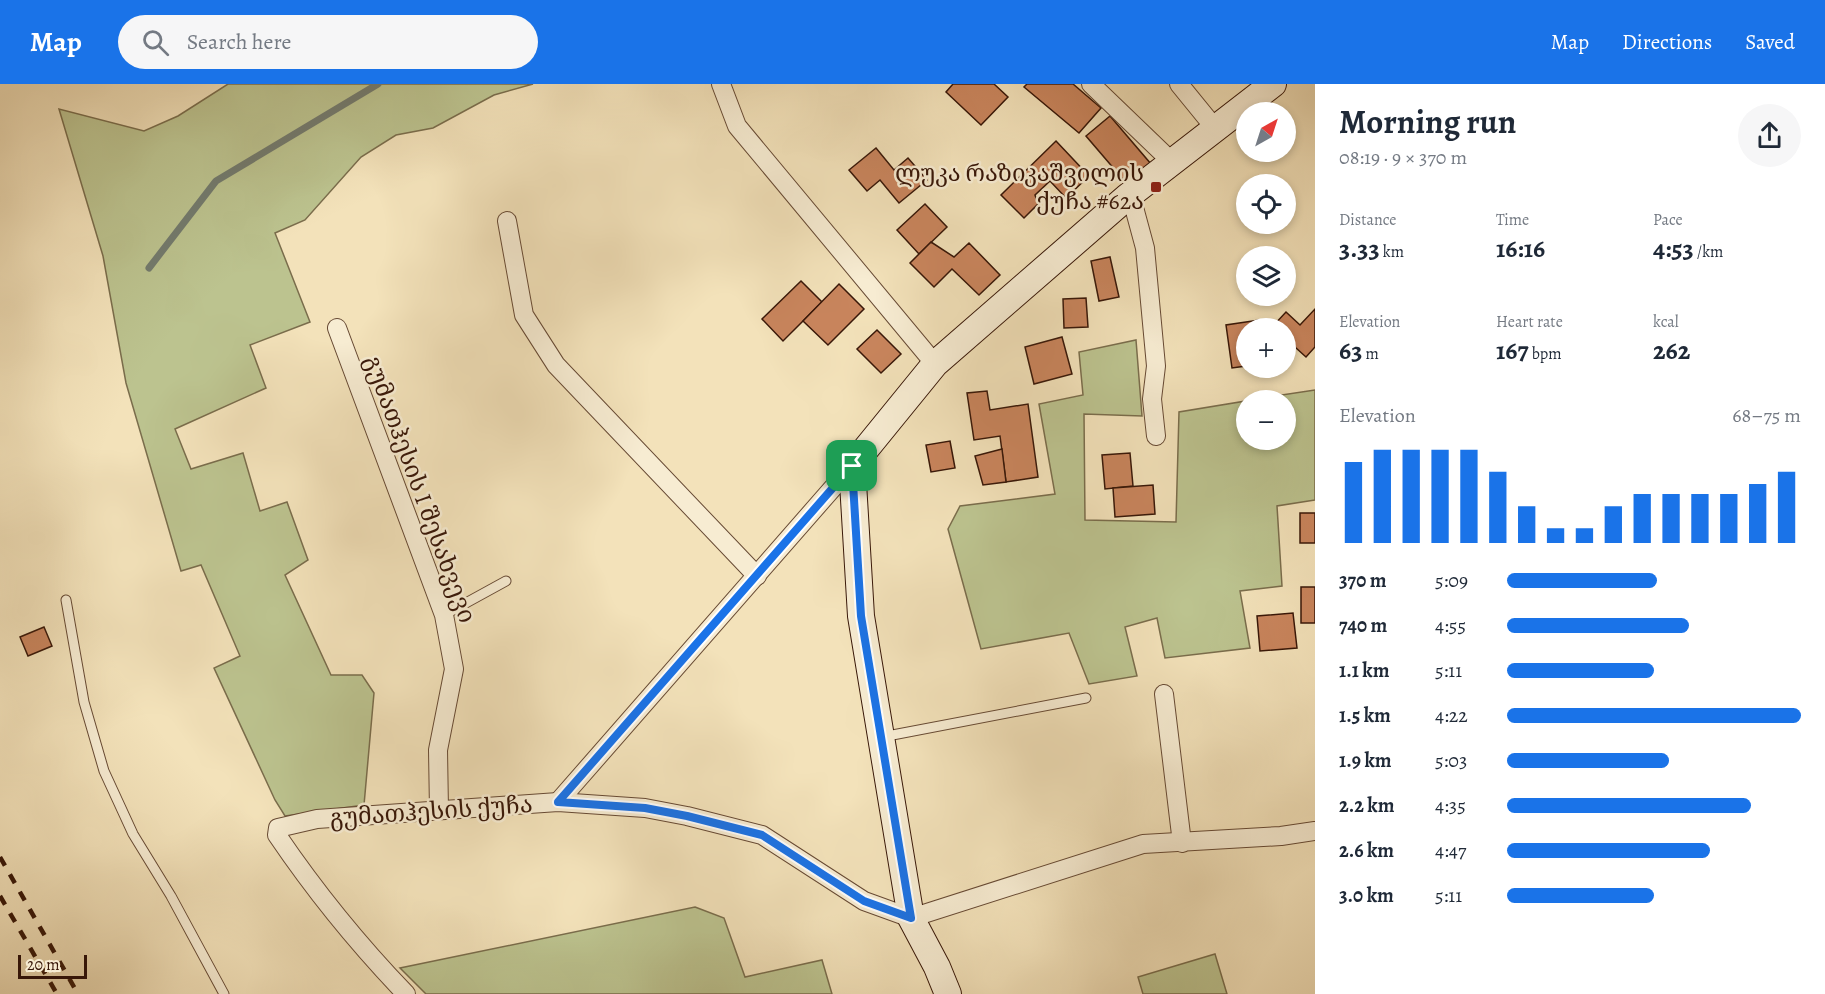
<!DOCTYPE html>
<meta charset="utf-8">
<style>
:root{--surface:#fff;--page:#f6f6f7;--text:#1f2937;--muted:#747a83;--accent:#1a73e8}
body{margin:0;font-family:Alegreya,"Noto Serif Georgian",serif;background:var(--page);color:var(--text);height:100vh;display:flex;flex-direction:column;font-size:22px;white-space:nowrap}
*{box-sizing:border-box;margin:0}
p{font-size:20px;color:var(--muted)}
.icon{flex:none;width:33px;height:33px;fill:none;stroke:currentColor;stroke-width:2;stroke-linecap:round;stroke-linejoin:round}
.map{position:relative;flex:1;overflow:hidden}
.drawer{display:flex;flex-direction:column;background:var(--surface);width:510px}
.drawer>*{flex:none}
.needle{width:39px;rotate:39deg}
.fabs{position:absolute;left:1236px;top:18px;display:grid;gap:12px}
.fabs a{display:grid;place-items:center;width:60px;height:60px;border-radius:50%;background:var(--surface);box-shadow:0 3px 9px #0003;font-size:30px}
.scale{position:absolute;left:18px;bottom:15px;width:69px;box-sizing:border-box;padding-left:6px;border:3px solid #381708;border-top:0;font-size:16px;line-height:21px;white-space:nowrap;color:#381708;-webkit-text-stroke:4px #f7ecd2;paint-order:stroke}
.pin{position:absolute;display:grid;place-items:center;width:51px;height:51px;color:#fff;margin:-26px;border-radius:12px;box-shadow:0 3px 9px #0006}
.round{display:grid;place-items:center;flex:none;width:63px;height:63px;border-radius:32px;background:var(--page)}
.summary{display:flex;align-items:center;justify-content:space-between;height:102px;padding:0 24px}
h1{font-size:33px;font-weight:700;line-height:45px}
.stats{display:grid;grid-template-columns:repeat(3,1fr);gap:9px;height:102px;padding:6px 24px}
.stats div{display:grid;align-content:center}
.stats b{font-size:26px;font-weight:700}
.stats small{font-size:16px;font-weight:400}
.stats p{font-size:16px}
.chart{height:168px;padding:12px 24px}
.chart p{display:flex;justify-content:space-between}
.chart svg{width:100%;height:108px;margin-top:6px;stroke:var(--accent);stroke-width:6}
ul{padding:0 24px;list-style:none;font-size:20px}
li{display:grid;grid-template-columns:96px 72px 1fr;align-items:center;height:45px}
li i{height:15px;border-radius:8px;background:var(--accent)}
header{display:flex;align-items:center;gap:36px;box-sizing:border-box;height:84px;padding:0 30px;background:var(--accent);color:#fff}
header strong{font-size:28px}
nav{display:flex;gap:33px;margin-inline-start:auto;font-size:21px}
.search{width:420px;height:54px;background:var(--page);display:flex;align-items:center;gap:15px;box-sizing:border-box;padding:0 21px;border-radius:33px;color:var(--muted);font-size:22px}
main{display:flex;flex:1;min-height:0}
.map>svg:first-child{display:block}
.green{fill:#bcc38f;stroke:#7a6d4c;stroke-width:1.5}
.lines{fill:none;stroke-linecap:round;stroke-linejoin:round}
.stream{stroke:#737b6e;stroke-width:7}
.building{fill:#c9855d;stroke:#381708;stroke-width:1.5}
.lane-casing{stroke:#674a34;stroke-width:11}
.street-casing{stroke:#674a34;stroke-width:20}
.secondary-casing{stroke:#381708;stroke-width:28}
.lane{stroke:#f7ecd2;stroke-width:9}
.street{stroke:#f7ecd2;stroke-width:18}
.secondary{stroke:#f7ecd2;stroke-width:26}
.rail{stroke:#381708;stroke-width:4.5;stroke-dasharray:10 10;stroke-linecap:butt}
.route-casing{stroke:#fff;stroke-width:12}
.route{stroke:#1a73e8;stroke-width:8}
.poi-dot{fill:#8f2418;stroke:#f7ecd2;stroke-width:2}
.labels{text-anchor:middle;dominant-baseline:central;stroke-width:5;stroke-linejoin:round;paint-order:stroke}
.poi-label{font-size:24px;fill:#381708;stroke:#f7ecd2;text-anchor:end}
.street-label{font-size:24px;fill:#381708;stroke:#f7ecd2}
</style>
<header>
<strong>Map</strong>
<div class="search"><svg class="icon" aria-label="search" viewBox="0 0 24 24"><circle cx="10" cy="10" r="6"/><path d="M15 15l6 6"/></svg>Search here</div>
<nav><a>Map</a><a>Directions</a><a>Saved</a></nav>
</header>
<main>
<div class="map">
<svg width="1315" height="910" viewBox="0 0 1315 910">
<rect width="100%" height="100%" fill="#f3e2ba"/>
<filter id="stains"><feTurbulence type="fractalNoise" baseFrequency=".00333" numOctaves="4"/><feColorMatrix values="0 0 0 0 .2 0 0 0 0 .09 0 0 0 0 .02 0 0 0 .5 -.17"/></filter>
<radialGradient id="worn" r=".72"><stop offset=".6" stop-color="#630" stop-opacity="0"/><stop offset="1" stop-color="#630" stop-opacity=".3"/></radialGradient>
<!-- green -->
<g class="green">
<path d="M228 0H533L494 11 433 44 396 51 361 73 305 136 275 149 310 238 250 261 266 304 175 345 191 385 243 369 260 427 287 418 308 476 285 491 331 591H362L374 609 364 721 285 732 275 716 214 584 240 572 201 481 181 487 126 299 103 172 59 25 144 47 178 32Z"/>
<path d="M1136 256 1142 332 1084 330 1085 436 1176 438 1179 328 1246 317V356H1286V316H1248L1315 306V416L1277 422 1282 502 1240 507 1250 564 1165 574 1157 534 1125 543 1137 592 1089 600 1069 549 981 565 948 445 960 422 1055 410 1039 320 1083 311 1079 268Z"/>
<path d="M695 823 724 834 745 893 822 876 832 910H426L400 884Z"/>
<path d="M1215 870 1227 910H1143L1138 893Z"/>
</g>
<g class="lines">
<!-- stream -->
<path class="stream" d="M149 184 216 97 378 0"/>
</g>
<!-- building -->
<g class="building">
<path d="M953 0H994L1008 13 981 41 946 8Z"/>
<path d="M1027 0H1073L1101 24 1079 49 1024 3Z"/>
<path d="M1110 32 1151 80 1127 100 1086 52Z"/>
<path d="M1056 57 1089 92 1066 114 1050 97 1035 111 1038 120 1024 134 1001 111Z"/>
<path d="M876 64 894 86 908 74 927 96 899 119 880 96 867 107 849 86Z"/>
<path d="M925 120 947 143 919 170 897 146Z"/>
<path d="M931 158 954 173 969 159 1000 191 979 211 952 185 934 203 910 179Z"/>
<path d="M1110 173 1119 213 1099 217 1091 177Z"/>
<path d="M801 197 822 218 783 257 762 235Z"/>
<path d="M839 200 864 225 828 261 803 237Z"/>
<path d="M1086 214 1088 243 1064 244 1063 215Z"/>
<path d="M1315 225V263L1306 273 1286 255V244L1272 243 1286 228 1300 241Z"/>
<path d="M1259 236 1260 244H1246V282L1232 284 1226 241Z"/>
<path d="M877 246 901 270 881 289 857 265Z"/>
<path d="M1062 253 1072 290 1034 300 1025 263Z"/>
<path d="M987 307 990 326 1028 320 1038 393 1006 398 1000 352 974 356 967 309Z"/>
<path d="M950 357 955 384 931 388 926 361Z"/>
<path d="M1002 365 1006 398 983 401 975 372Z"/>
<path d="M1130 369 1133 402 1105 405 1102 371Z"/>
<path d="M1153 401 1155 430 1115 433 1113 404Z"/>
<rect x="1300" y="429" width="15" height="30"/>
<rect x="1301" y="503" width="14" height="36"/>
<path d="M1293 529 1297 564 1260 567 1257 532Z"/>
<path d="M44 543 52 562 28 572 20 553Z"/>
</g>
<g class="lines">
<defs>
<g id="lane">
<path d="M66 516 84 618 104 687 133 750 171 812 224 910"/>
<path d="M444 531 506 497"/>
<path d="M882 653 1086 614"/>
</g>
<g id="street">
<path d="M721 0 737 42 935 280"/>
<path d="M1091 0 1171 77"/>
<path d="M1179 0 1214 43"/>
<path d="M1127 113 1135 127 1145 164 1156 282 1152 315 1156 352"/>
<path d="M507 137 524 231 556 281 757 492"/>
<path d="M337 244 444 531 454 585 438 666 439 726"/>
<path d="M1164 610 1182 759"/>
<path d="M558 718 852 382"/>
<path d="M406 910C356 858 317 810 277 751L278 744 317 735 558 718 645 724 687 732 762 751 864 817 911 834 1143 760 1281 752 1315 747"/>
</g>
<path id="secondary" d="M948 910 937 883 911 834 861 532 852 382 935 280 1127 113 1273 0"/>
</defs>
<!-- lane casing -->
<use href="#lane" class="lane-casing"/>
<!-- street casing -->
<use href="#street" class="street-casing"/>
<!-- secondary casing -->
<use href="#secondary" class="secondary-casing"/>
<!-- lane -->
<use href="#lane" class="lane"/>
<!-- street -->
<use href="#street" class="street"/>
<!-- secondary -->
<use href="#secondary" class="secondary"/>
<!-- rail -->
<g class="rail">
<path d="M0 773 78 910"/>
<path d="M0 812 57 910"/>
</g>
</g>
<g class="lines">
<defs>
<path id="route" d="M852 382 861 532 911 834 864 817 762 751 687 732 645 724 558 718Z"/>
</defs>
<!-- route casing -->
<use href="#route" class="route-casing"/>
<!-- route -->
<use href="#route" class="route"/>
</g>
<!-- markers -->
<rect class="poi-dot" x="1150" y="97" width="12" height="12" rx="3"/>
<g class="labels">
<!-- poi labels -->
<g class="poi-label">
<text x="1144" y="89">ლუკა რაზიკაშვილის<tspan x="1144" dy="28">ქუჩა #62ა</tspan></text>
</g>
<!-- street labels -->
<g class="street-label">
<text transform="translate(420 405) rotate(70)">გუმათჰესის I შესახვევი</text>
<text transform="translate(431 727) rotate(-4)">გუმათჰესის ქუჩა</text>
</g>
</g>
<rect width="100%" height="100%" filter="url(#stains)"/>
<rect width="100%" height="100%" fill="url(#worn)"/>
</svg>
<div class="fabs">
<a><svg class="needle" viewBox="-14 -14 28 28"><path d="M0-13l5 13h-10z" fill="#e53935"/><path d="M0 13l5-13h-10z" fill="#747a83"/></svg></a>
<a><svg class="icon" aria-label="locate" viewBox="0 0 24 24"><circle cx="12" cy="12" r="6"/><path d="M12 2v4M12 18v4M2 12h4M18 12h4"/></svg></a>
<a><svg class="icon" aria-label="layers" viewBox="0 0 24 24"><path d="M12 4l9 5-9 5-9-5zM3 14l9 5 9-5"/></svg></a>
<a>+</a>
<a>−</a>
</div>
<div class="scale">20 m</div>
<div class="pin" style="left:852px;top:382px;background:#1e9e55"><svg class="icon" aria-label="arrive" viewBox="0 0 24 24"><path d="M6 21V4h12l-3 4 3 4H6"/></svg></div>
</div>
<section class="drawer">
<div class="summary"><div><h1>Morning run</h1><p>08:19 · 9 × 370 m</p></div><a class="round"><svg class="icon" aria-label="share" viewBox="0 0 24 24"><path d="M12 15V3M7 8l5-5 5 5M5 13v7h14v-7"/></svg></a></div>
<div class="stats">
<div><p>Distance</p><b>3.33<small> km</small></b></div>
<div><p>Time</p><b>16:16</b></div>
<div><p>Pace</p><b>4:53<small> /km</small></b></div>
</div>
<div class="stats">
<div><p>Elevation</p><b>63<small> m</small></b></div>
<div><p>Heart rate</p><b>167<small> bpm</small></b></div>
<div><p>kcal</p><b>262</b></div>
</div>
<div class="chart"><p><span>Elevation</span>68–75 m</p>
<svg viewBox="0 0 160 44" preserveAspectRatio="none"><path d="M5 44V11M15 44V6M25 44V6M35 44V6M45 44V6M55 44V15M65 44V29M75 44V38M85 44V38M95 44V29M105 44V24M115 44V24M125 44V24M135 44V24M145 44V20M155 44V15"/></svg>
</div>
<ul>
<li><b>370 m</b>5:09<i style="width:51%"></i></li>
<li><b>740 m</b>4:55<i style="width:62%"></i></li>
<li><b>1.1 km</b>5:11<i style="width:50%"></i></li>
<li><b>1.5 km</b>4:22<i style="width:100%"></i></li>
<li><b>1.9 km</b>5:03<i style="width:55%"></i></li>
<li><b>2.2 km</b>4:35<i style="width:83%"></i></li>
<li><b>2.6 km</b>4:47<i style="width:69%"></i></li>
<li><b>3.0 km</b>5:11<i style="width:50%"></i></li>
</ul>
</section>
</main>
